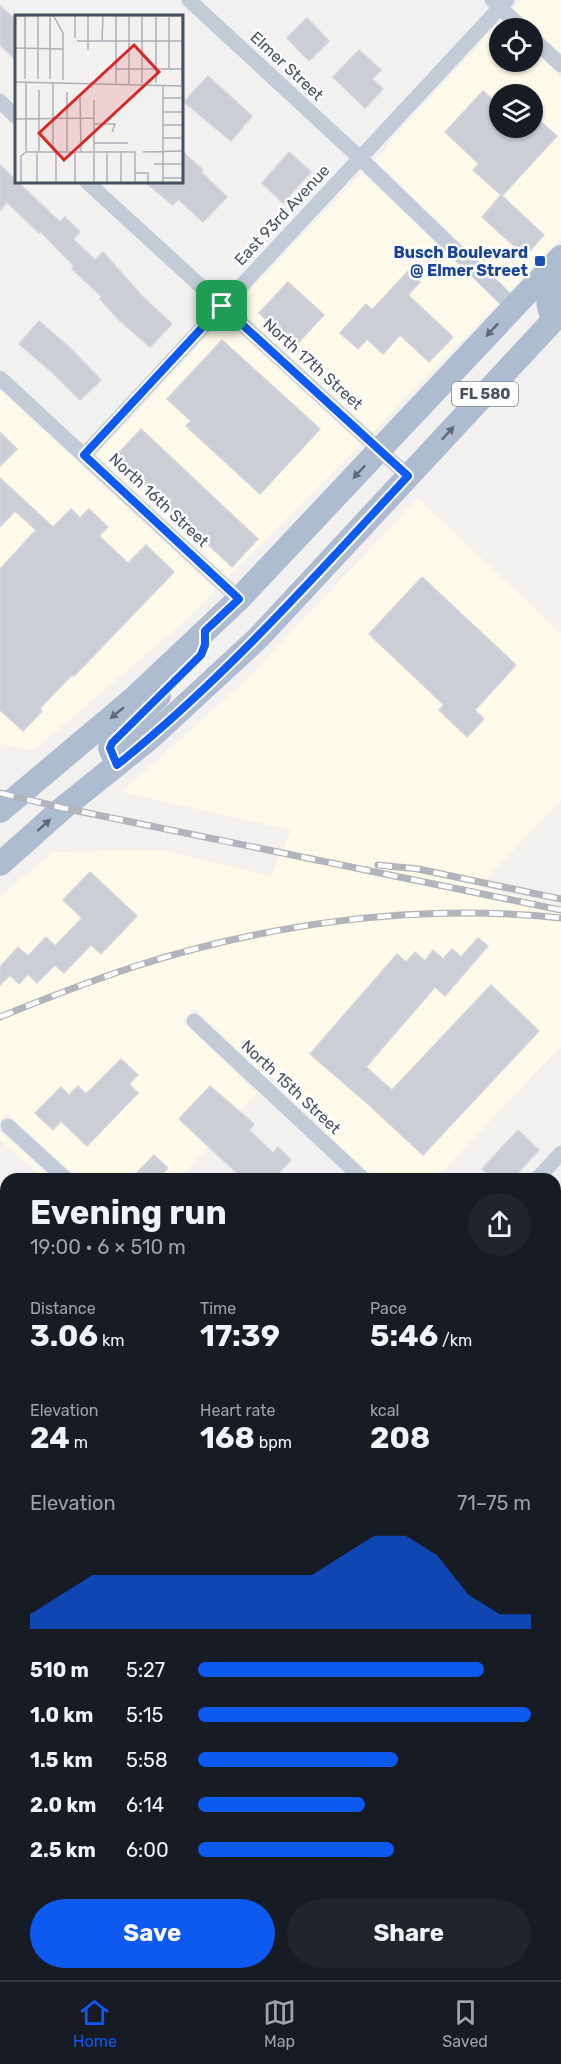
<!DOCTYPE html>
<meta charset="utf-8">
<style>
:root{--surface:#171b24;--page:#20242c;--text:#f1f3f6;--muted:#9ea1a6;--line:#363941;--accent:#0e59ef}
body{margin:0;font-family:Rubik,sans-serif;background:var(--page);color:var(--text);height:100vh;display:flex;flex-direction:column;font-size:22px;white-space:nowrap}
*{box-sizing:border-box;margin:0}
p{font-size:20px;color:var(--muted)}
.icon{flex:none;width:33px;height:33px;fill:none;stroke:currentColor;stroke-width:2;stroke-linecap:round;stroke-linejoin:round}
.map{position:relative;flex:1;overflow:hidden}
.panel{position:absolute;left:0px;top:1173px;width:561px;height:807px;display:flex;flex-direction:column;background:var(--surface);border-radius:18px 18px 0 0;box-shadow:0 2px 4px #0004}
.panel>*{flex:none}
.tools{position:absolute;left:489px;top:18px;display:grid;gap:12px}
.tools a{display:grid;place-items:center;width:54px;height:54px;border-radius:50%;background:var(--surface);box-shadow:0 2px 4px #0004;font-size:30px}
.pin{position:absolute;display:grid;place-items:center;width:51px;height:51px;color:#fff;margin:-26px;border-radius:12px;box-shadow:0 3px 9px #0006}
.round{display:grid;place-items:center;flex:none;width:63px;height:63px;border-radius:32px;background:var(--page)}
.summary{display:flex;align-items:center;justify-content:space-between;height:102px;padding:0 30px}
h1{font-size:33px;font-weight:700;line-height:45px}
.metrics{display:grid;grid-template-columns:repeat(3,1fr);gap:9px;height:102px;padding:6px 30px}
.metrics div{display:grid;align-content:center}
.metrics b{font-size:30px;font-weight:700}
.metrics small{font-size:16px;font-weight:400}
.metrics p{font-size:16px}
.chart{height:168px;padding:12px 30px}
.chart p{display:flex;justify-content:space-between}
.chart svg{width:100%;height:108px;margin-top:6px;fill:var(--accent);opacity:.7}
.primary-button{display:flex;gap:12px;margin-top:auto;padding:12px 30px}
.primary-button a{flex:1;height:69px;border-radius:36px;background:var(--accent);color:#fff;font-size:24px;font-weight:700;line-height:69px;text-align:center}
.primary-button a+a{background:var(--page);color:var(--text)}
ul{padding:0 30px;list-style:none;font-size:20px}
li{display:grid;grid-template-columns:96px 72px 1fr;align-items:center;height:45px}
li i{height:15px;border-radius:8px;background:var(--accent)}
.tab-bar{display:flex;justify-content:space-around;align-items:center;height:84px;border-top:2px solid var(--line);background:var(--surface);font-size:16px;color:var(--muted)}
.tab-bar a{display:grid;justify-items:center;gap:3px}
.tab-bar .selected{color:var(--accent)}
.map>svg:first-child{display:block}
.commercial{fill:#fdfae9;fill-rule:evenodd}
.building{fill:#ccced6;stroke:#d4d5dc;stroke-width:1.5}
.lines{fill:none;stroke-linecap:round;stroke-linejoin:round}
.minor{stroke:#c3cbd6;stroke-width:15}
.primary{stroke:#aebcd0;stroke-width:24}
.rail-casing{stroke:#b2b4bb;stroke-width:7}
.rail{stroke:#fff;stroke-width:4.5;stroke-dasharray:14;stroke-linecap:butt}
.oneway{fill:#616c7b}
.route-casing{stroke:#fff;stroke-width:12}
.route{stroke:#0e59ef;stroke-width:8}
.transit-dot{fill:#1a4fb4;stroke:#fff;stroke-width:2}
.labels{text-anchor:middle;dominant-baseline:central;stroke-width:5;stroke-linejoin:round;paint-order:stroke}
.shield{fill:#fff;stroke:#7e858f;stroke-width:1.5}
.shield-label{font-size:15px;font-weight:bold;fill:#47515f}
.street-label{font-size:16px;fill:#47515f;stroke:#fff}
.transit-label{font-size:16px;font-weight:bold;fill:#164399;stroke:#fff;text-anchor:end}
.inset-road{fill:none;stroke:#aeb0b6;stroke-width:1.5}
.view{fill:#d62828;fill-opacity:0.15;stroke:#d62828;stroke-width:3}
.inset-edge{fill:none;stroke:#47515f;stroke-width:3}
</style>
<div class="map">
<svg width="561" height="1980" viewBox="0 0 561 1980">
<rect width="100%" height="100%" fill="#f3f0f0"/>
<!-- commercial -->
<g class="commercial">
<path d="M521 0H561V53L513 8Z"/>
<path d="M501 21 509 28H500V62H532L533 50 561 77V238L510 290 375 160 385 150 391 140ZM500 94H532V128H500Z"/>
<path d="M362 173 498 303 373 432 235 306Z"/>
<path d="M223 319 361 444 228 577 97 455Z"/>
<path d="M0 390 216 590 178 627 34 750 0 744Z"/>
<path d="M418 498 561 634V800L478 887 561 906V1046L435 1179H377L330 1137 273 1076 269 1080 194 1008 182 1021 257 1093 179 1179H79L7 1113 0 1120V897L53 852 161 850 271 876 291 830 122 792 247 679Z"/>
<path d="M0 1131 52 1179H44L0 1140Z"/>
</g>
<!-- building -->
<g class="building">
<path d="M0 6 16 20V60L0 45Z"/>
<path d="M307 18 329 41 309 61 287 38Z"/>
<path d="M359 50 381 70 372 79 383 89 365 108 333 77Z"/>
<path d="M208 76 252 116 231 141 184 102Z"/>
<path d="M483 91 500 106V128H532V114L557 136 502 196 473 170 479 164 445 132Z"/>
<path d="M182 151 203 170 201 172 227 197 203 222 178 199 173 205 145 182H182Z"/>
<path d="M289 152 311 172 283 203 262 183Z"/>
<path d="M0 165 60 222 65 217 80 232 73 239 95 260 103 252 143 297 172 324 150 347 119 320 100 299 102 297 72 269 74 266 40 231 39 233 7 202 0 210Z"/>
<path d="M501 195 544 235 525 256 482 217Z"/>
<path d="M409 270 420 282 408 295 453 337 429 362 400 335 383 354 367 339 358 349 340 333 366 304 372 310Z"/>
<path d="M288 282 324 315 295 346 259 313Z"/>
<path d="M39 321 70 348 101 380 80 400 54 374 19 344Z"/>
<path d="M222 340 320 429 260 494 186 426 191 421 167 399Z"/>
<path d="M141 429 258 539 232 567 115 457Z"/>
<path d="M0 432 17 449 0 466Z"/>
<path d="M0 478 53 527 71 509 80 518 89 509 108 527 99 536 128 563 146 545 174 572 74 676 72 675 40 708 42 711 23 731 0 710V569L36 530 15 511 0 527Z"/>
<path d="M422 577 516 665 475 710 484 719 467 737 439 710 444 705 369 634Z"/>
<path d="M90 872 137 916 101 954 91 945 64 973 55 965 37 983 28 974 19 984 10 975 0 985V967L18 947 28 956 46 937 55 946 82 918 63 900Z"/>
<path d="M478 938 488 946 445 996 435 987 366 1067 392 1090 491 985 539 1031 423 1155 368 1104 310 1054 397 954 406 962 415 952 425 961 433 950 443 959 452 949 461 957Z"/>
<path d="M121 1059 138 1075 129 1084 138 1093 87 1146 61 1121 53 1130 35 1113 61 1087 69 1095 78 1086 86 1094Z"/>
<path d="M210 1086 254 1124 249 1130 273 1153 278 1147 291 1160 273 1179H231L237 1173 179 1119Z"/>
<path d="M518 1130 539 1150 512 1179H493L482 1169Z"/>
<path d="M154 1155 168 1168 158 1179H131Z"/>
</g>
<g class="lines">
<!-- minor -->
<g class="minor">
<path d="M189 0 360 158 514 307"/>
<path d="M492 0 522 28"/>
<path d="M532 38 561 65"/>
<path d="M0 101 16 117"/>
<path d="M87 182 408 476"/>
<path d="M0 378 239 599"/>
<path d="M84 455 507 0"/>
<path d="M194 1021 363 1179"/>
<path d="M8 1126 66 1179"/>
<path d="M537 1179 561 1153"/>
<path d="M555 1350 561 1355"/>
<path d="M0 1404 6 1410"/>
<path d="M555 1632 561 1638"/>
<path d="M0 1633 6 1627"/>
<path d="M0 1691 6 1696"/>
<path d="M555 1797 561 1791"/>
<path d="M309 1974 315 1980"/>
<path d="M382 1980 388 1974"/>
</g>
<!-- primary -->
<g class="primary">
<path d="M554 319C544 302 548 294 561 280"/>
<path d="M117 765 110 748 112 743 159 696"/>
<path d="M0 811 133 699 239 599 561 257"/>
<path d="M0 864 63 808 150 738 258 638 561 312"/>
</g>
<defs>
<g id="rail">
<path d="M0 793 63 808 561 910"/>
<path d="M378 865 418 869 561 899"/>
<path d="M0 1017C44 999 88 982 133 967 269 923 418 903 561 918"/>
</g>
</defs>
<!-- rail casing -->
<use href="#rail" class="rail-casing"/>
<!-- rail -->
<use href="#rail" class="rail"/>
</g>
<!-- one-way arrows -->
<defs><path id="oneway-solid" d="M-6-.8H1V-3.2L6.5 0L1 3.2V.8H-6Z" transform="scale(1.5)"/></defs>
<g class="oneway">
<use href="#oneway-solid" transform="translate(492 330) rotate(133)"/>
<use href="#oneway-solid" transform="translate(448 433) rotate(-47)"/>
<use href="#oneway-solid" transform="translate(359 472) rotate(133)"/>
<use href="#oneway-solid" transform="translate(117 713) rotate(140)"/>
<use href="#oneway-solid" transform="translate(44 825) rotate(-42)"/>
</g>
<g class="lines">
<defs>
<path id="route" d="M222 306 408 476C315 576 224 679 117 765L110 748 112 743 201 655 205 645V631L239 599 84 455Z"/>
</defs>
<!-- route casing -->
<use href="#route" class="route-casing"/>
<!-- route -->
<use href="#route" class="route"/>
</g>
<!-- markers -->
<rect class="transit-dot" x="534" y="255" width="12" height="12" rx="3"/>
<g class="labels">
<!-- shield labels -->
<rect class="shield" x="452" y="382" width="66" height="24" rx="4.5"/>
<g class="shield-label">
<text x="485" y="394">FL 580</text>
</g>
<!-- street labels -->
<g class="street-label">
<text transform="translate(287 66) rotate(43)">Elmer Street</text>
<text transform="translate(282 215) rotate(-47)">East 93rd Avenue</text>
<text transform="translate(313 364) rotate(42)">North 17th Street</text>
<text transform="translate(159 500) rotate(43)">North 16th Street</text>
<text transform="translate(291 1087) rotate(43)">North 15th Street</text>
</g>
<!-- transit labels -->
<g class="transit-label">
<text x="528" y="252">Busch Boulevard<tspan x="528" dy="18">@ Elmer Street</tspan></text>
</g>
</g>
<!-- overview -->
<g transform="translate(15 15)">
<rect width="168" height="168" fill="#f3f0f0"/>
<path class="inset-road" d="M38 0 48 18V65M46 0 168 1M0 1 37 0M10 1V64M23 1V64M60 1V23M73 1V35M101 1V68M114 1V69M141 1V68M167 1V69M62 26H168M87 26 88 1M0 33 48 34M101 54H168M154 54V2M35 64V1M0 67 168 71M38 67V136M127 68V1M52 77V136M65 80 66 137M148 83H168M79 85V168M148 97H168M0 104 79 103M79 109H100L97 117M147 110H168M147 123H168M79 128H113M22 136V168M24 136V75M41 136V168M106 136V168M11 137H120V168M128 137 168 136M139 149H168M120 158H133V168M147 163H168M6 168V141L11 137V67M60 168V137M92 168V136M148 168V71"/>
<path class="view" d="M119 30 144 57 49 145 24 118Z"/>
<rect width="168" height="168" class="inset-edge"/>
</g>
</svg>
<div class="tools">
<a><svg class="icon" aria-label="locate" viewBox="0 0 24 24"><circle cx="12" cy="12" r="6"/><path d="M12 2v4M12 18v4M2 12h4M18 12h4"/></svg></a>
<a><svg class="icon" aria-label="layers" viewBox="0 0 24 24"><path d="M12 4l9 5-9 5-9-5zM3 14l9 5 9-5"/></svg></a>
</div>
<div class="pin" style="left:222px;top:306px;background:#1e9e55"><svg class="icon" aria-label="arrive" viewBox="0 0 24 24"><path d="M6 21V4h12l-3 4 3 4H6"/></svg></div>
<section class="panel">
<div class="summary"><div><h1>Evening run</h1><p>19:00 · 6 × 510 m</p></div><a class="round"><svg class="icon" aria-label="share" viewBox="0 0 24 24"><path d="M12 15V3M7 8l5-5 5 5M5 13v7h14v-7"/></svg></a></div>
<div class="metrics">
<div><p>Distance</p><b>3.06<small> km</small></b></div>
<div><p>Time</p><b>17:39</b></div>
<div><p>Pace</p><b>5:46<small> /km</small></b></div>
</div>
<div class="metrics">
<div><p>Elevation</p><b>24<small> m</small></b></div>
<div><p>Heart rate</p><b>168<small> bpm</small></b></div>
<div><p>kcal</p><b>208</b></div>
</div>
<div class="chart"><p><span>Elevation</span>71–75 m</p>
<svg viewBox="0 0 160 44" preserveAspectRatio="none"><path d="M0 44V38L10 30L20 22L30 22L40 22L50 22L60 22L70 22L80 22L90 22L100 14L110 6L120 6L130 14L140 30L150 38L160 38V44z"/></svg>
</div>
<ul>
<li><b>510 m</b>5:27<i style="width:86%"></i></li>
<li><b>1.0 km</b>5:15<i style="width:100%"></i></li>
<li><b>1.5 km</b>5:58<i style="width:60%"></i></li>
<li><b>2.0 km</b>6:14<i style="width:50%"></i></li>
<li><b>2.5 km</b>6:00<i style="width:59%"></i></li>
</ul>
<div class="primary-button"><a>Save</a><a>Share</a></div>
</section>
</div>
<nav class="tab-bar">
<a class="selected"><svg class="icon" aria-label="home" viewBox="0 0 24 24"><path d="M3 11l9-7 9 7M6 9v11h12V9"/></svg>Home</a>
<a><svg class="icon" aria-label="map" viewBox="0 0 24 24"><path d="M3 6l6-2 6 2 6-2v14l-6 2-6-2-6 2zM9 4v14M15 6v14"/></svg>Map</a>
<a><svg class="icon" aria-label="saved" viewBox="0 0 24 24"><path d="M7 4h10v16l-5-4-5 4z"/></svg>Saved</a>
</nav>
